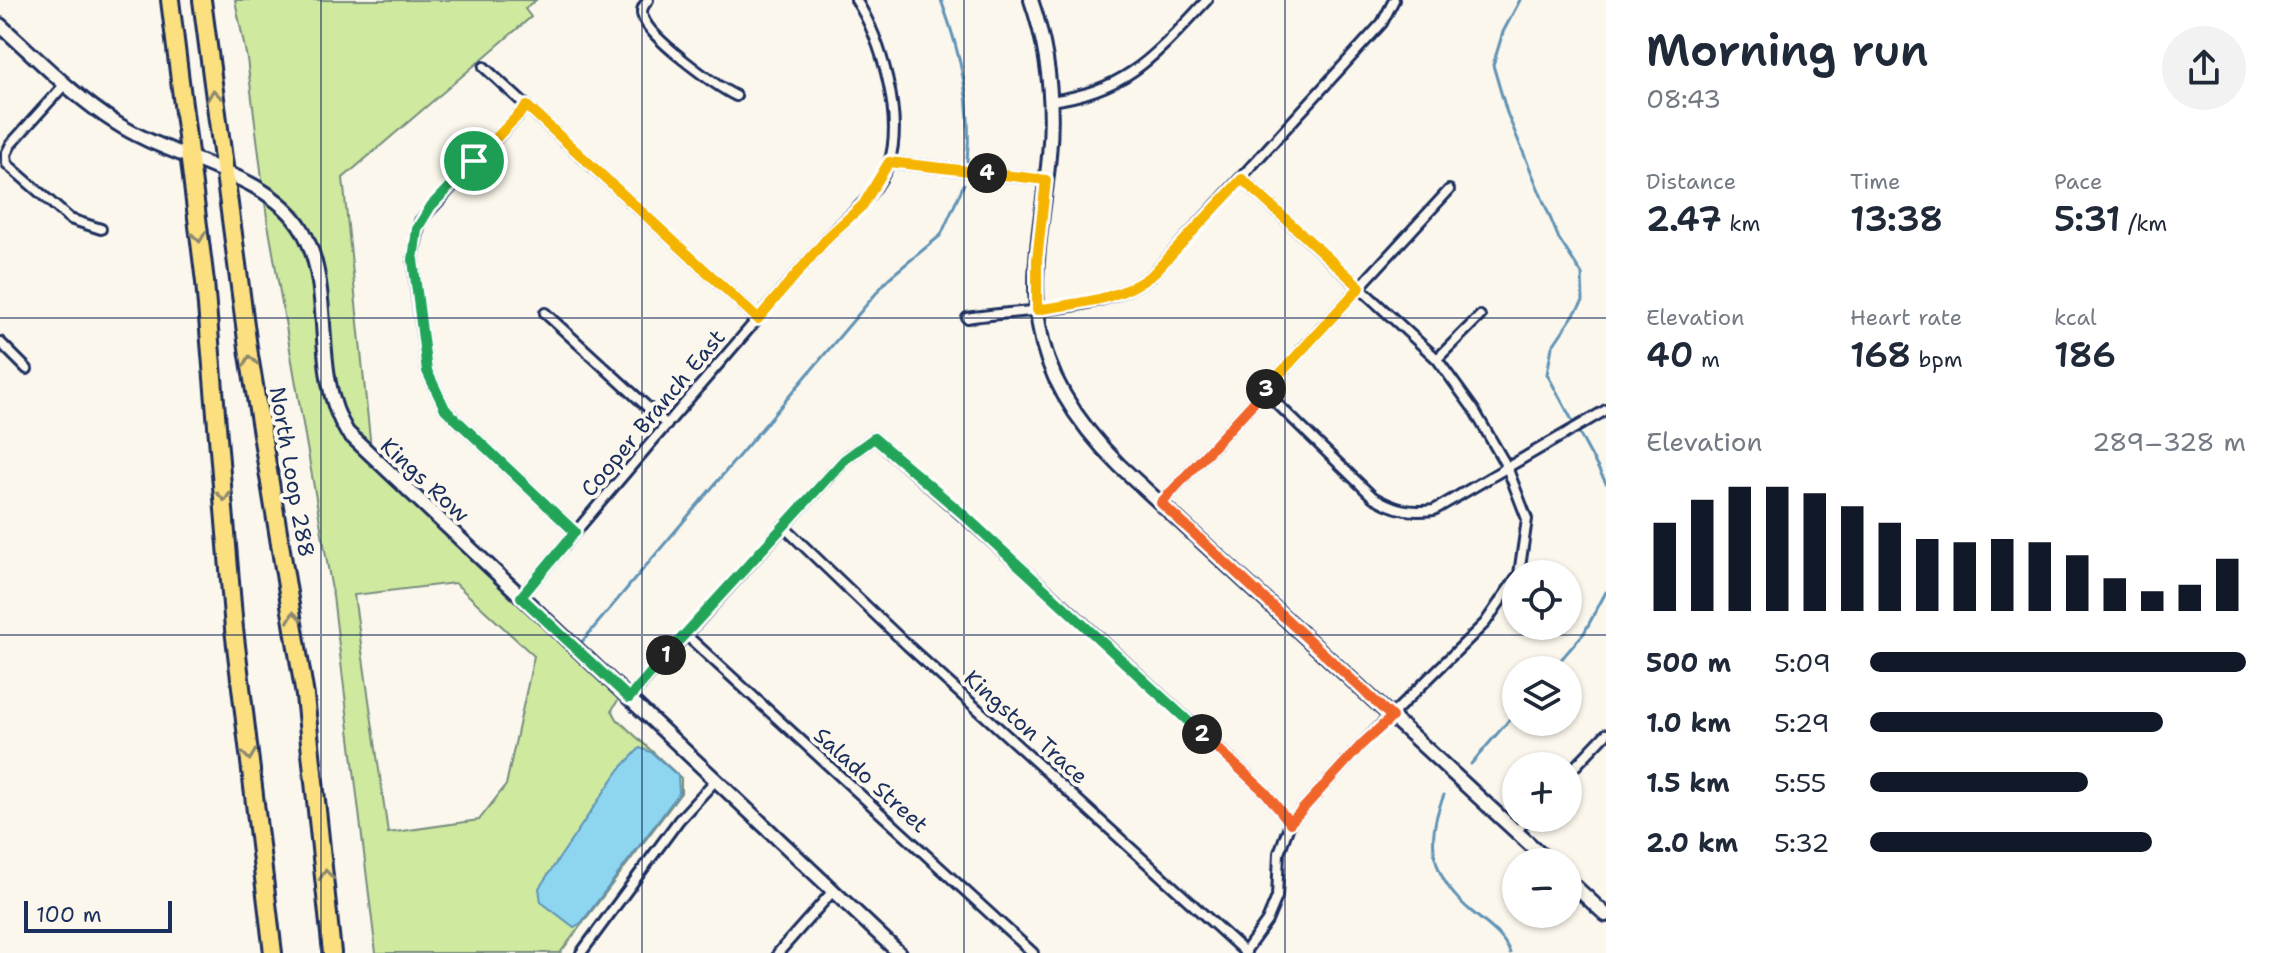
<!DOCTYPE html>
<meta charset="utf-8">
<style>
:root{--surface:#fff;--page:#f2f2f3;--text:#1f2937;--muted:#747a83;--accent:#111827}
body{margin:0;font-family:"Shantell Sans",sans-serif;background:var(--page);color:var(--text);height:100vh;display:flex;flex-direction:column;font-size:30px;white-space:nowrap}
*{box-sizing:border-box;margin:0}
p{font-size:26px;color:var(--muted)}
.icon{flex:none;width:44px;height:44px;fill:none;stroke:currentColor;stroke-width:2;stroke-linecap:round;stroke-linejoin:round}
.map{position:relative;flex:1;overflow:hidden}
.side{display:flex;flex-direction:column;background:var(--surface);width:680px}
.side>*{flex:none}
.controls{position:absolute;left:1502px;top:560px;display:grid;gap:16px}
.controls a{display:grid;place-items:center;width:80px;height:80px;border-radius:50%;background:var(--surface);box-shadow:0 2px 6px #0004;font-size:40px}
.scale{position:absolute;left:24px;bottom:20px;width:148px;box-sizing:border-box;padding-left:8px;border:4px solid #1b2f5e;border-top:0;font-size:22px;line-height:28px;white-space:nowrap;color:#1b2f5e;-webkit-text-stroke:6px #fbf7ec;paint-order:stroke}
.pin{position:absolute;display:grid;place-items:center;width:68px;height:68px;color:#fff;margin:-34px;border:4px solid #fff;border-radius:50%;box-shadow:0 2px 8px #0007}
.km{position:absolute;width:40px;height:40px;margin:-20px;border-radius:50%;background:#222;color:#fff;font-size:22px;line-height:40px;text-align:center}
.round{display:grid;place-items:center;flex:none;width:84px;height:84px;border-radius:42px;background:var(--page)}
.overview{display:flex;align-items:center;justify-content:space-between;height:136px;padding:0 40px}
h1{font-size:44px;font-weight:600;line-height:60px}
.stats{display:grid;grid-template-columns:repeat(3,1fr);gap:12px;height:136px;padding:8px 40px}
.stats div{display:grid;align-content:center}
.stats b{font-size:34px;font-weight:600}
.stats small{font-size:22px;font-weight:400}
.stats p{font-size:22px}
.chart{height:224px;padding:16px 40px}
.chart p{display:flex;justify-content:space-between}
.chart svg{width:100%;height:144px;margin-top:8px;stroke:var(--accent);stroke-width:6}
ul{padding:0 40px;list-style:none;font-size:26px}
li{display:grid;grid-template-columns:128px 96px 1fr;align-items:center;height:60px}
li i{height:20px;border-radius:10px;background:var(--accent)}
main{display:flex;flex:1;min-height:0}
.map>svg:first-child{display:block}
.green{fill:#cfe99f;stroke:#758c7e;stroke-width:2;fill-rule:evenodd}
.water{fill:#8ed6f0;stroke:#6093b6;stroke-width:2}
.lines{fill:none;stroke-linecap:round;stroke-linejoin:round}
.stream{stroke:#6093b6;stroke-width:3}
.street-casing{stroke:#1b2f5e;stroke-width:14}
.secondary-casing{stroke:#1b2f5e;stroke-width:18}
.highway-casing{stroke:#1b2f5e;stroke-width:22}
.street{stroke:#fbf7ec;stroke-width:8}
.secondary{stroke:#fbf7ec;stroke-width:12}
.highway{stroke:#fce080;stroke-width:16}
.oneway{stroke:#8c886f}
.split-1-casing{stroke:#fff;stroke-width:16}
.split-2-casing{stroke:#fff;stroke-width:16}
.split-3-casing{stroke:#fff;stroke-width:16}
.split-4-casing{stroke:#fff;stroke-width:16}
.split-5-casing{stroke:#fff;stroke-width:16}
.split-1{stroke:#22a559;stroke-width:10}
.split-2{stroke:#22a559;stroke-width:10}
.split-3{stroke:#f0652b;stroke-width:10}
.split-4{stroke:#f5b400;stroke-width:10}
.split-5{stroke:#f5b400;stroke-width:10}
.grid{fill:none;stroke:#1b2f5e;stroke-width:2;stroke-opacity:0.55}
.labels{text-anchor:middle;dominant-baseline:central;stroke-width:8;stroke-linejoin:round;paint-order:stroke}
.street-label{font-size:22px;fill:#1b2f5e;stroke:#fbf7ec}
</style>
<main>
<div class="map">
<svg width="1606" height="953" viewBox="0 0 1606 953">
<rect width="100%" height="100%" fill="#fbf7ec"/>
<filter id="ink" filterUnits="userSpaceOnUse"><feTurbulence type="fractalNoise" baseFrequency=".0125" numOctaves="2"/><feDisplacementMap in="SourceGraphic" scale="16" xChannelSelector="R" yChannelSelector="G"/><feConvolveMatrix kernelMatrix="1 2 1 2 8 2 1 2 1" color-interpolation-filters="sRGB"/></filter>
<g filter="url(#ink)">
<!-- green -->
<path class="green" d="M235 0H536L525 9 531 17 343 178 372 458 623 692 612 710 617 719 681 778V793L560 953H376L333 596 267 218 247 59ZM455 583 534 656 506 785 479 820 388 833 354 595Z"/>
<!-- water -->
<path class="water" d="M640 748 651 752 678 776 679 793 581 923 574 927 541 902 539 888 619 770Z"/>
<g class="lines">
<!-- stream -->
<g class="stream">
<path d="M941 0C960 52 973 105 967 161"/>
<path d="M1520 0 1503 32 1493 65 1507 113 1559 239 1582 274 1583 301 1552 347 1547 374 1606 483"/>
<path d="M580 644 889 278 941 235 964 184"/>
<path d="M1552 670 1584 633 1606 592"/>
<path d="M1471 764 1516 712"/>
<path d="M1444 795C1424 842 1432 879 1472 912 1486 924 1504 935 1510 953"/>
</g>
<defs>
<g id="street">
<path d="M648 0C644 5 640 10 643 17 649 38 716 86 736 96"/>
<path d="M484 67 758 319"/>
<path d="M65 84 11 144 6 154 7 164 70 219 101 229"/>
<path d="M1050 101C1128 91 1156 54 1207 0"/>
<path d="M527 106 420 221 413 260 416 288 427 371 445 409 575 532"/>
<path d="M889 162 1046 180"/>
<path d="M1242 179 1437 359 1474 410 1507 467 1527 519 1519 574"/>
<path d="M545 313 667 425"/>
<path d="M967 318C1030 308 1099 314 1152 275L1382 23 1394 0"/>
<path d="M0 342 27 369"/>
<path d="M1437 359 1480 316"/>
<path d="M1264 391 1373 497C1395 510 1410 513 1434 510L1606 410"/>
<path d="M1161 503 1449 190"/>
<path d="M783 526 907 645 1246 953"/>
<path d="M521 597C610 490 701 384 792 279 804 265 816 251 828 237 850 214 877 195 889 163 904 117 881 39 856 0"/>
<path d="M685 634 1033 953"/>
<path d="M629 698 844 460 874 438 1066 607 1266 793 1290 823"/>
<path d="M1568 774 1606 734"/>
<path d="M1516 832 1528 818"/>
<path d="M581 953 679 820 715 781"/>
<path d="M778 953 833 891"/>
<path d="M1244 953 1267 921 1277 897 1279 853 1290 823 1362 744 1485 623 1516 578"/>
</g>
<g id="secondary">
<path d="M1031 0C1048 49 1054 104 1049 156 1044 212 1030 269 1039 325 1047 379 1081 427 1119 465L1549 862"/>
<path d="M0 25C37 58 73 96 116 123 171 159 271 173 303 231 336 292 310 372 347 432L899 953"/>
<path d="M1568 880 1606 915"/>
</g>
<g id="highway">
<path d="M170 0 205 282 234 629 273 953"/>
<path d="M202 0 249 355 305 696 332 953"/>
</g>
</defs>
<!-- street casing -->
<use href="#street" class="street-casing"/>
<!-- secondary casing -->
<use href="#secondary" class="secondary-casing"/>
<!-- highway casing -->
<use href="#highway" class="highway-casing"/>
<!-- street -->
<use href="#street" class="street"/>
<!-- secondary -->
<use href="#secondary" class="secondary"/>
<!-- highway -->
<use href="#highway" class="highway"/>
</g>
<!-- one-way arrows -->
<defs><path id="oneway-chevron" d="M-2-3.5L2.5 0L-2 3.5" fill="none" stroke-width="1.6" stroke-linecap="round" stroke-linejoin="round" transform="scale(2)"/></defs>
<g class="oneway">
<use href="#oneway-chevron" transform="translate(214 95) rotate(-97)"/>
<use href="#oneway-chevron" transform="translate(199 237) rotate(83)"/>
<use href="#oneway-chevron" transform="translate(250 361) rotate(-99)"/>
<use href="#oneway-chevron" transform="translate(224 496) rotate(86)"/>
<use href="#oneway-chevron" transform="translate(294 617) rotate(-99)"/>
<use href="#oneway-chevron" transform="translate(249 755) rotate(83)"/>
<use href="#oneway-chevron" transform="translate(326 875) rotate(-95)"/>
</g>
</g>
<g class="lines" filter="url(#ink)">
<defs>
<path id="split-1" d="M474 161 431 206 417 229 413 260 427 371 445 409 575 532 521 597 629 698 666 655"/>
<path id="split-2" d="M666 655 844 460 874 438 964 515 1202 734"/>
<path id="split-3" d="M1202 734 1266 793 1290 823 1362 744 1392 717 1161 503 1266 389"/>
<path id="split-4" d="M987 173 1046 180 1037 260V310C1080 302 1115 302 1152 275L1242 179 1360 287 1266 389"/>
<path id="split-5" d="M474 161 527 106 758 319 829 236 863 205 889 162 987 173"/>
</defs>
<!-- split-1 casing -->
<use href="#split-1" class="split-1-casing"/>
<!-- split-2 casing -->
<use href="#split-2" class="split-2-casing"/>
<!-- split-3 casing -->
<use href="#split-3" class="split-3-casing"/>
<!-- split-4 casing -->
<use href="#split-4" class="split-4-casing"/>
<!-- split-5 casing -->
<use href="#split-5" class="split-5-casing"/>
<!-- split-1 -->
<use href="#split-1" class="split-1"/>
<!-- split-2 -->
<use href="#split-2" class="split-2"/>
<!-- split-3 -->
<use href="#split-3" class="split-3"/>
<!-- split-4 -->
<use href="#split-4" class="split-4"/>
<!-- split-5 -->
<use href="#split-5" class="split-5"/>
</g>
<!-- grid -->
<path class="grid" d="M321 0V953M642 0V953M964 0V953M1285 0V953M0 318H1606M0 635H1606"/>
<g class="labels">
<!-- street labels -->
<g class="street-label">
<text transform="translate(653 413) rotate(-50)">Cooper Branch East</text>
<text transform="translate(292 472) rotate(80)">North Loop 288</text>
<text transform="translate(425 480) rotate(43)">Kings Row</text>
<text transform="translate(1026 727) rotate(42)">Kingston Trace</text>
<text transform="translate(871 780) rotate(42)">Salado Street</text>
</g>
</g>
</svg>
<div class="controls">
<a><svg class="icon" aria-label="locate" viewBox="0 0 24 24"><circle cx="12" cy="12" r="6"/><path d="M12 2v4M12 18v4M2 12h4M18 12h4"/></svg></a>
<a><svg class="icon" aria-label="layers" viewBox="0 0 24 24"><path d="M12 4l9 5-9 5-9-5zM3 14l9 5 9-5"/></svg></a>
<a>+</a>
<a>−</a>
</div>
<div class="scale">100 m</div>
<div class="pin" style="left:474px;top:161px;background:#1e9e55"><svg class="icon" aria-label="arrive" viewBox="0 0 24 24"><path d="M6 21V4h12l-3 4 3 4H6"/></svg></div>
<b class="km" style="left:666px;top:655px">1</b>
<b class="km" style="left:1202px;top:734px">2</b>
<b class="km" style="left:1266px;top:389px">3</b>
<b class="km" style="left:987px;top:173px">4</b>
</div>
<section class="side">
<div class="overview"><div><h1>Morning run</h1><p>08:43</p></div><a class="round"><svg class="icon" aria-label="share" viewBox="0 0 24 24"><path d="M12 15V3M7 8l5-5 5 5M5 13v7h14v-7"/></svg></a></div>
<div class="stats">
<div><p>Distance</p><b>2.47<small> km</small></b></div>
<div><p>Time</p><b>13:38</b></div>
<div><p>Pace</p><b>5:31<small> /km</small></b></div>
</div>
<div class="stats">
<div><p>Elevation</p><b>40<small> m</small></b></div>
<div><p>Heart rate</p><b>168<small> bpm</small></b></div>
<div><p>kcal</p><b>186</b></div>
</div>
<div class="chart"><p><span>Elevation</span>289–328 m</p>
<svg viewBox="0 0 160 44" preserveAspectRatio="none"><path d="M5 44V17M15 44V10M25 44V6M35 44V6M45 44V8M55 44V12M65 44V17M75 44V22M85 44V23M95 44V22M105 44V23M115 44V27M125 44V34M135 44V38M145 44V36M155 44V28"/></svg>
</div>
<ul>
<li><b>500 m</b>5:09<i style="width:100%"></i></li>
<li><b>1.0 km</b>5:29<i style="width:78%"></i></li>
<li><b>1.5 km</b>5:55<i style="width:58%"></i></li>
<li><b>2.0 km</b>5:32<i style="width:75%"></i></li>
</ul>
</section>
</main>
